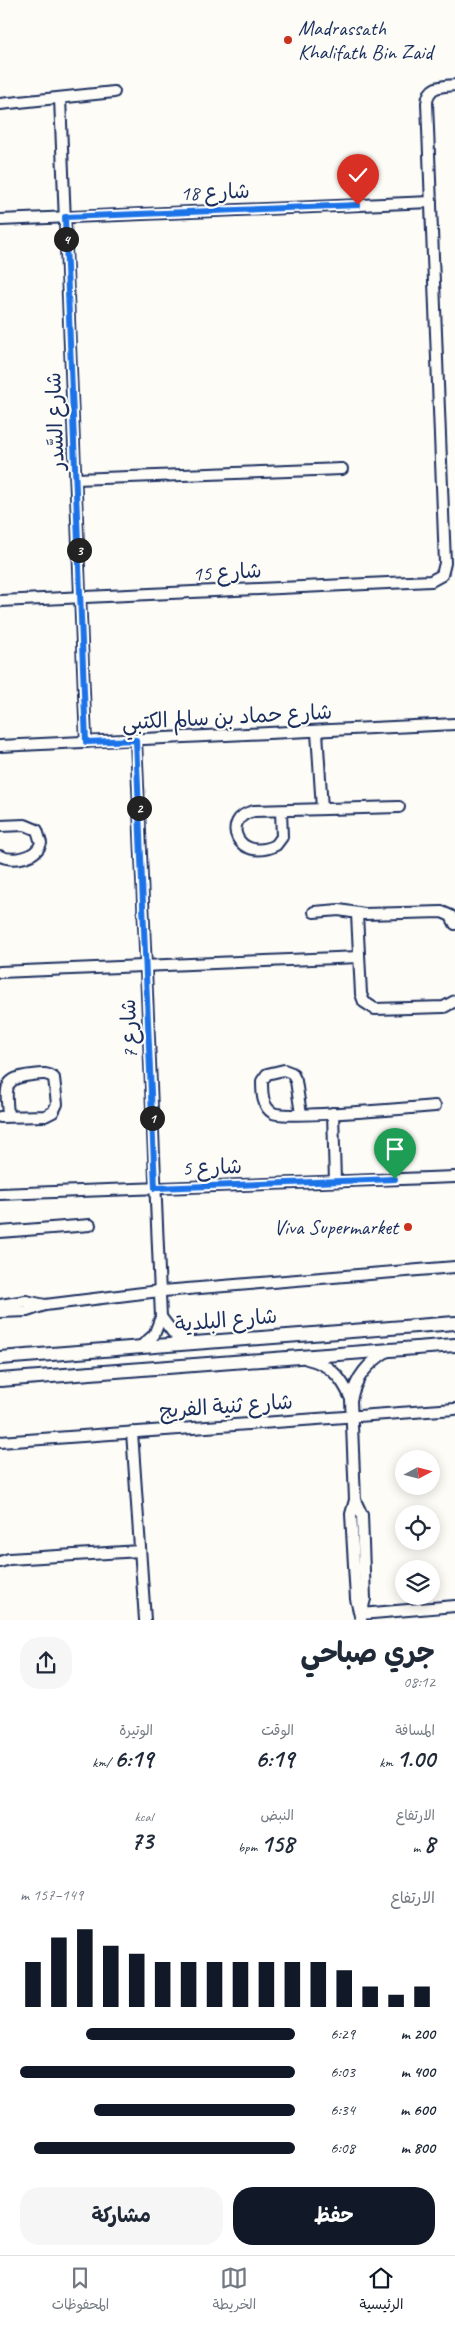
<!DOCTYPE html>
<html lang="ar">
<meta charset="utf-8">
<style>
:root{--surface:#fff;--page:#f6f6f7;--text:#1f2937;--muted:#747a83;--line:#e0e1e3;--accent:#111827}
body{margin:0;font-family:Caveat,"Playpen Sans Arabic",sans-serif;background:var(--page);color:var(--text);direction:rtl;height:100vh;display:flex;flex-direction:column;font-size:19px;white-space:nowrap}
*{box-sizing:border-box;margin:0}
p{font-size:16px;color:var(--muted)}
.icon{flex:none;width:28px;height:28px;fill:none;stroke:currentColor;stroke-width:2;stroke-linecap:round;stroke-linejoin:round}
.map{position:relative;height:1620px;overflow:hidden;direction:ltr}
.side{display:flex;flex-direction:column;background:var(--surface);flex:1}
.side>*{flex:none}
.needle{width:32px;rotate:83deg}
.controls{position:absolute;left:395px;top:1450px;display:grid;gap:10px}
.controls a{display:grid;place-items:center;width:45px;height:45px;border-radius:50%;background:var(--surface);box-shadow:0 2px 12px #0003;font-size:25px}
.pin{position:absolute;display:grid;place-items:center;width:42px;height:42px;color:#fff;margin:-51px -21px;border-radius:50% 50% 50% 0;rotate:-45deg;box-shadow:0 0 5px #0007}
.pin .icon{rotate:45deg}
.km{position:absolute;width:25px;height:25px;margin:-12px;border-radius:50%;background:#222;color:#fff;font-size:14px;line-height:25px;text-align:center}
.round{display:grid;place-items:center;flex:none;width:52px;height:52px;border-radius:20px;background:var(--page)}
.summary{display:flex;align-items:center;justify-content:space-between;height:85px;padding:0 20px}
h1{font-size:28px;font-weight:700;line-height:38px}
.figures{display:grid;grid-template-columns:repeat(3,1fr);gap:8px;height:85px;padding:5px 20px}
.figures div{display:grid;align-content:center}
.figures b{font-size:25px;font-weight:700}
.figures small{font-size:14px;font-weight:400}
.figures p{font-size:14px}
.chart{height:140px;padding:10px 20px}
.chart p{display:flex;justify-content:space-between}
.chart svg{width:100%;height:90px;margin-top:5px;stroke:var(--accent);stroke-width:6}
.button{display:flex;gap:10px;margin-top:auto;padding:10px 20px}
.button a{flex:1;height:58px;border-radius:20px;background:var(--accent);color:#fff;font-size:20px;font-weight:700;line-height:58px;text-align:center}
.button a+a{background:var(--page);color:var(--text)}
ul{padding:0 20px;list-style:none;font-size:16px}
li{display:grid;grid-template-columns:80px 60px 1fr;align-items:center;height:38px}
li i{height:12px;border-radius:6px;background:var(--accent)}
.menu{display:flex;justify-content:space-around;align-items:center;height:70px;border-top:1px solid var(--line);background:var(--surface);font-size:14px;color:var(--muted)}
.menu a{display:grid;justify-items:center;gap:2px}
.menu .selected{color:var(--accent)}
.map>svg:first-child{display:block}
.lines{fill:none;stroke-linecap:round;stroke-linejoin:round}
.minor-casing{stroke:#1b2f5e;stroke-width:14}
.major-casing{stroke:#1b2f5e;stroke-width:16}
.minor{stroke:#fdfcf7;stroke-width:10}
.major{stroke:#fdfcf7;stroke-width:12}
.route-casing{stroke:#fff;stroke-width:10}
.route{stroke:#1a73e8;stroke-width:6}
.poi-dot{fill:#c8321e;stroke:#fdfcf7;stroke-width:2}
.labels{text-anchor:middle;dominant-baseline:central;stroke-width:4.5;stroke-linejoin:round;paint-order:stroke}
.poi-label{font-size:21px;fill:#1b2f5e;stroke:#fdfcf7;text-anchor:start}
.street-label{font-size:21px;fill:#1b2f5e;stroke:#fdfcf7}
</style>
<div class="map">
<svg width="455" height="1620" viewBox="0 0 455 1620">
<rect width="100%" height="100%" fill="#fdfcf7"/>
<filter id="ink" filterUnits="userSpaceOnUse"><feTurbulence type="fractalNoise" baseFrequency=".02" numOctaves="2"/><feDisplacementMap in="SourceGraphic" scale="10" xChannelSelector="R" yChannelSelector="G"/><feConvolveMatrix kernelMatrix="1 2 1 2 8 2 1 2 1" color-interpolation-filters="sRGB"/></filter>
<g filter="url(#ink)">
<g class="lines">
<defs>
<g id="minor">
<path d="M60 98 86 742"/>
<path d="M0 104 114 92"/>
<path d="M0 220 431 202"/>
<path d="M76 479 342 469"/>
<path d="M0 601 431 581 442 575 445 563 427 103C428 86 441 86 455 85"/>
<path d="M317 732 322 809"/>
<path d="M136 740 161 1317 154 1335 140 1347"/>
<path d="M0 746 455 724"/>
<path d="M281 811 282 837 276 845C238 864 219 818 254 811L399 807"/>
<path d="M0 826 25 825 37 830 41 843C36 858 13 862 0 856"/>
<path d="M314 912 339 910 364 914 442 912 451 916 455 924"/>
<path d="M357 914 361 994 364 1002 375 1009 444 1007 455 1001"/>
<path d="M0 972 359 957"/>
<path d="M333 1113 335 1181"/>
<path d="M301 1114 296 1081 292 1073 284 1070 267 1074 262 1081C262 1092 262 1107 273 1113 284 1119 412 1108 435 1106"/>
<path d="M0 1117 45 1116 53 1112 57 1104 54 1078C47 1072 40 1074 32 1075 0 1078 7 1090 8 1117"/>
<path d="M0 1194 455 1177"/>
<path d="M0 1232 90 1225"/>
<path d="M0 1305 26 1301 45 1305"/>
<path d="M0 1312 27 1311 45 1305 151 1292 455 1267"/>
<path d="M161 1317 174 1334 191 1343"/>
<path d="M307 1359C330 1364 342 1378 351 1399"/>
<path d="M132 1432 145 1620"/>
<path d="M0 1442 455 1409"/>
<path d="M355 1500 362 1515 365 1599 361 1614"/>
<path d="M0 1562 9 1559 140 1551"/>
<path d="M361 1614 455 1606"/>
<path d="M361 1620 356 1599 351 1514 355 1500 351 1400C356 1376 368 1364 387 1351"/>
</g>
<g id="major">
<path d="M0 1358 455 1323"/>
<path d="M0 1380 455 1345"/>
</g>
</defs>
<!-- minor casing -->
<use href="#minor" class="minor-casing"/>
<!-- major casing -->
<use href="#major" class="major-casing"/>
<!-- minor -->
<use href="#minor" class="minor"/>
<!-- major -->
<use href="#major" class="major"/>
</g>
</g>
<g class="lines" filter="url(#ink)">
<defs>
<path id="route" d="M358 205 65 217 86 742 136 740 155 1188 395 1179"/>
</defs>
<!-- route casing -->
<use href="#route" class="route-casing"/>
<!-- route -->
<use href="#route" class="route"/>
</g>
<!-- markers -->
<g class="poi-dot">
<circle cx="288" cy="40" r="5"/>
<circle cx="408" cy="1227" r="5"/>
</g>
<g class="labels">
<!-- poi labels -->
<g class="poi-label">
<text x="298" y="28">Madrassath<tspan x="298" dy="24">Khalifath Bin Zaid</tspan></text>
<text x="398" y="1227" text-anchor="end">Viva Supermarket</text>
</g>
<!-- street labels -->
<g class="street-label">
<text transform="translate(215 192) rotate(-2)">شارع 18</text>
<text transform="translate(55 421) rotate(-92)">شارع السَّدر</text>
<text transform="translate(227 572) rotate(-3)">شارع 15</text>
<text transform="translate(227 717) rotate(-3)">شارع حماد بن سالم الكتبي</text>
<text transform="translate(129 1029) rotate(-92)">شارع 7</text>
<text transform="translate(212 1167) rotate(-2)">شارع 5</text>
<text transform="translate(226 1320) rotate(-5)">شارع البلدية</text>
<text transform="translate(226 1406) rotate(-4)">شارع ثنية الفريج</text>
</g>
</g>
</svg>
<div class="controls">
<a><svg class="needle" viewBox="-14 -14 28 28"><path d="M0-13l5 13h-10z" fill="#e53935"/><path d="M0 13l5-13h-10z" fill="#747a83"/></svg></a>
<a><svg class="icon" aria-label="locate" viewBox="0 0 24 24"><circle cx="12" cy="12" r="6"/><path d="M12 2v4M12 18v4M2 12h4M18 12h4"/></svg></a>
<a><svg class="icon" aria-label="layers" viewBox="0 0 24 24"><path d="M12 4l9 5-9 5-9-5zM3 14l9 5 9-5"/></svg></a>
</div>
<div class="pin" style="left:395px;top:1179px;background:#1e9e55"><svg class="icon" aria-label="arrive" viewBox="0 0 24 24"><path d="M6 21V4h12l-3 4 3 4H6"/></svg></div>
<div class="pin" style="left:358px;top:205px;background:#d93025"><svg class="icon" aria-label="check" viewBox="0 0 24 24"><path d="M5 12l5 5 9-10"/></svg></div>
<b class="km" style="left:152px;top:1118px">1</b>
<b class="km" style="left:139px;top:808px">2</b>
<b class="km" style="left:79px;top:550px">3</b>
<b class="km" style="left:66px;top:239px">4</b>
</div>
<section class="side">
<div class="summary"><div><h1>جري صباحي</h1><p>08:12</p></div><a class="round"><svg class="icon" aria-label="share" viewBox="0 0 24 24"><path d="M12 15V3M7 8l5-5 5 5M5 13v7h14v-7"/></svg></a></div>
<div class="figures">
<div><p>المسافة</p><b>1.00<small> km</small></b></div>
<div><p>الوقت</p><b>6:19</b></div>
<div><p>الوتيرة</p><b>6:19<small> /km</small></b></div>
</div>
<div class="figures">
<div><p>الارتفاع</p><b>8<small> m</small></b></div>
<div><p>النبض</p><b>158<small> bpm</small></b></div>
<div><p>kcal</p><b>73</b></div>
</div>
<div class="chart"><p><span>الارتفاع</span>149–157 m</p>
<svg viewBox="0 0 160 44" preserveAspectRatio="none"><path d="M5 44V22M15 44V10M25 44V6M35 44V14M45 44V18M55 44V22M65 44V22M75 44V22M85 44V22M95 44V22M105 44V22M115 44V22M125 44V26M135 44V34M145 44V38M155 44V34"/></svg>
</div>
<ul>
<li><b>200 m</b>6:29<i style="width:76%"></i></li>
<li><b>400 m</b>6:03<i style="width:100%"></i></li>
<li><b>600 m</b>6:34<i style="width:73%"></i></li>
<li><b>800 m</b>6:08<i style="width:95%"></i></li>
</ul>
<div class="button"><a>حفظ</a><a>مشاركة</a></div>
</section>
<nav class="menu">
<a class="selected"><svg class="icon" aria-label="home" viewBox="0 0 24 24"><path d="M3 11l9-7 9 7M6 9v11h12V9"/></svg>الرئيسية</a>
<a><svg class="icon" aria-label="map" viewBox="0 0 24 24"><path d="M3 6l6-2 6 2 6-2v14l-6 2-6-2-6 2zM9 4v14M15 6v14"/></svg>الخريطة</a>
<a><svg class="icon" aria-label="saved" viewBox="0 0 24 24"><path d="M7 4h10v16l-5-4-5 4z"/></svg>المحفوظات</a>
</nav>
